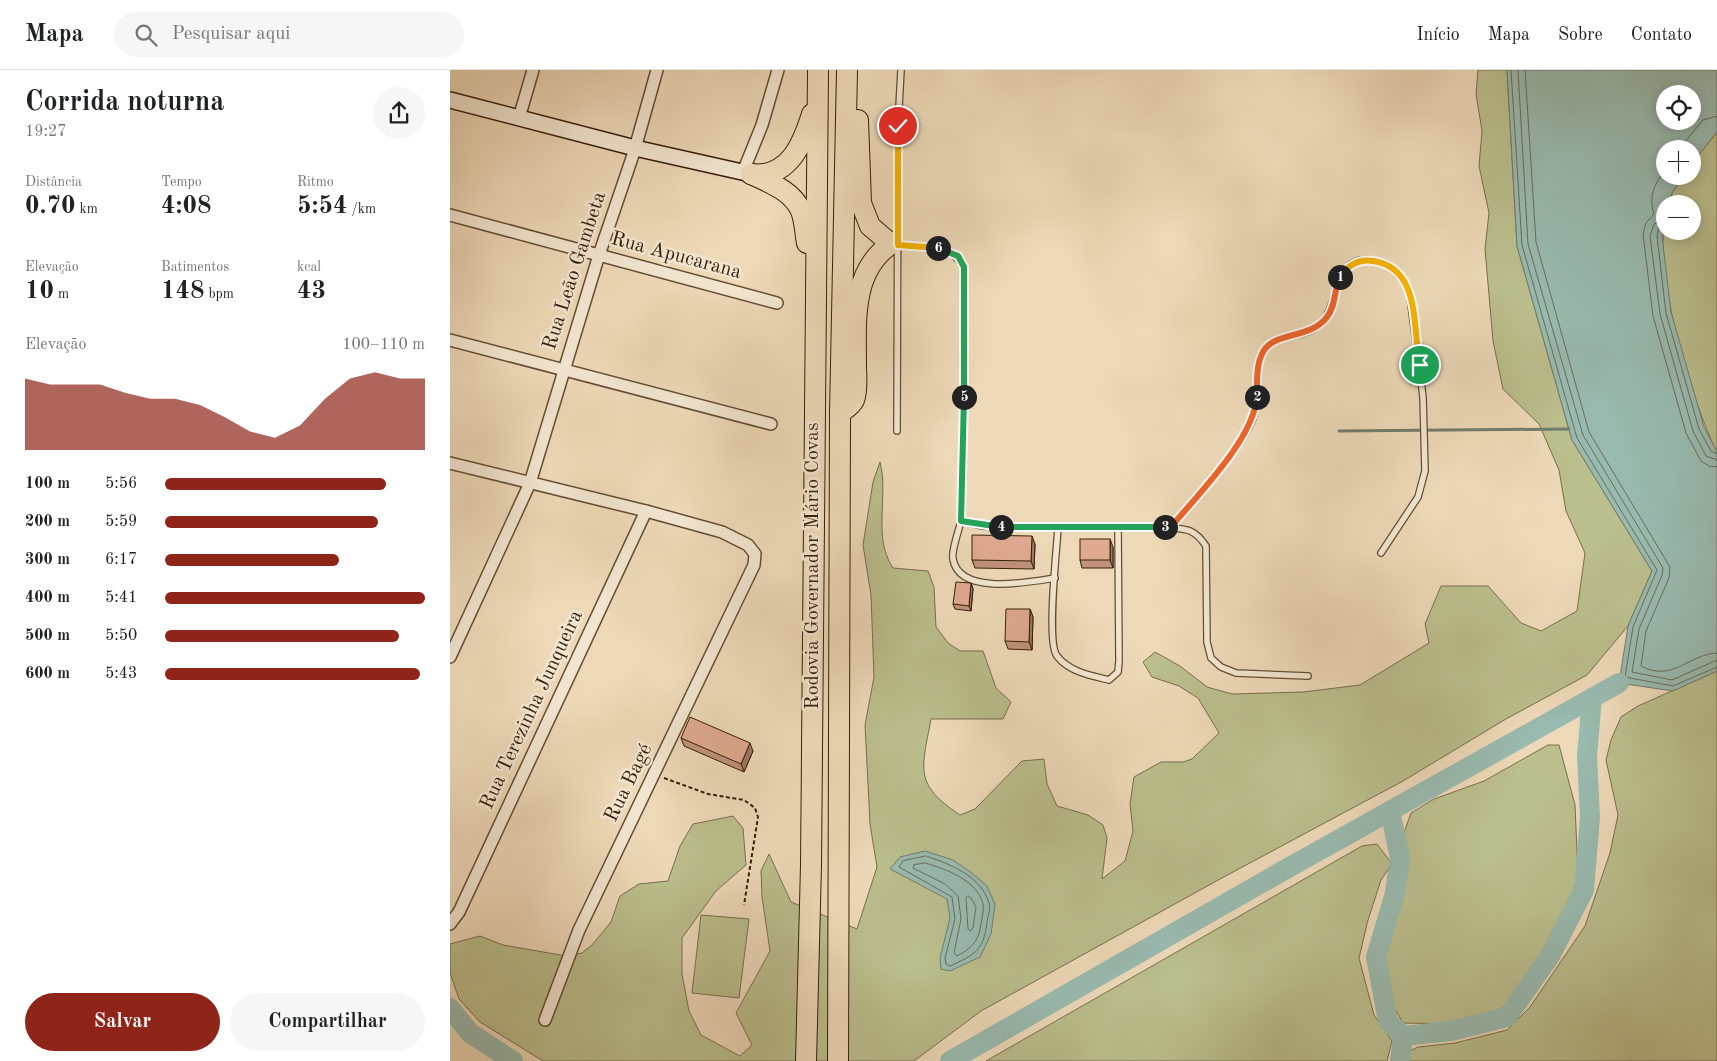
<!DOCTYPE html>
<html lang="pt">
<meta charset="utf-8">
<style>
:root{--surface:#fff;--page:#f6f6f6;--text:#202124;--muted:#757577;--line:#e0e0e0;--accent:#8f2418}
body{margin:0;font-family:"Old Standard TT",serif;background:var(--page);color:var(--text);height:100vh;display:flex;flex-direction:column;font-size:19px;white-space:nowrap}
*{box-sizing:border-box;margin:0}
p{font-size:16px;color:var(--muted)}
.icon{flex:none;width:28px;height:28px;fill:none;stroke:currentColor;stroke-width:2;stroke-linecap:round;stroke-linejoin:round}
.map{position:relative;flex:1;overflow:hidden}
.sheet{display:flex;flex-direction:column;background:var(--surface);width:450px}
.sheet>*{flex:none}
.fabs{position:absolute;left:1206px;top:15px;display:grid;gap:10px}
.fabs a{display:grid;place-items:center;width:45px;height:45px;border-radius:50%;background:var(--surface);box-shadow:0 2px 12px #0003;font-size:25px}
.pin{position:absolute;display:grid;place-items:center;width:42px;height:42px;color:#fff;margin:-21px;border:2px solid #fff;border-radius:50%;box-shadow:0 1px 5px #0007}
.km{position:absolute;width:25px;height:25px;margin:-12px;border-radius:50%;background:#222;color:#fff;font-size:14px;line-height:25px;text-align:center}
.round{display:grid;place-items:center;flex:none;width:52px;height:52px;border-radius:26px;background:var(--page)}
.headline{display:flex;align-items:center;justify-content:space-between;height:85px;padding:0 25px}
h1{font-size:28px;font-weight:800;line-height:38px}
.figures{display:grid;grid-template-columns:repeat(3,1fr);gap:8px;height:85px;padding:5px 25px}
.figures div{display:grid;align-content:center}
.figures b{font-size:25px;font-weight:800}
.figures small{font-size:14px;font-weight:400}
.figures p{font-size:14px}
.chart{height:140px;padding:10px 25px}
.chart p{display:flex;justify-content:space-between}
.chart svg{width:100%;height:90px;margin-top:5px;fill:var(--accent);opacity:.7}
.cta{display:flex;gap:10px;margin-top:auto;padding:10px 25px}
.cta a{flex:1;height:58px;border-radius:30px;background:var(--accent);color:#fff;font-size:20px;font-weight:800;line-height:58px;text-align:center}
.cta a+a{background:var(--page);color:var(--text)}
ul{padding:0 25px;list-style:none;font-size:16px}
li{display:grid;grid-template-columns:80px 60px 1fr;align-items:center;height:38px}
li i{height:12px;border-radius:6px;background:var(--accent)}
header{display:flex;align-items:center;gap:30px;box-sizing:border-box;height:70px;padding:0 25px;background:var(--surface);border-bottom:1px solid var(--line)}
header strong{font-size:24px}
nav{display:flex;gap:28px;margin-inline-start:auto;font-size:18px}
.search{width:350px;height:45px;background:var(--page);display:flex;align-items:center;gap:12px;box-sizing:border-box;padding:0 18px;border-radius:28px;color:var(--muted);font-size:19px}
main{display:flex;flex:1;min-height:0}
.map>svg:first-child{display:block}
.green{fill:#bbbe8d;stroke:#786e4a}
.water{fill:#99baaf;stroke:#717c6c;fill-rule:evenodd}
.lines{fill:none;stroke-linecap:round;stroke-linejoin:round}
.shore{stroke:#686c5b;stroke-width:1}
.stream{stroke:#717c6c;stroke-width:3}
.river{stroke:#99baaf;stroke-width:20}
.service-casing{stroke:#644d33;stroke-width:8}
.minor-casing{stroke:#644d33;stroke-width:14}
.secondary-casing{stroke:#361e07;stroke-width:18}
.motorway-casing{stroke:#361e07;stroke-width:22}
.path{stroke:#361e07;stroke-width:2;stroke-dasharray:4 2.5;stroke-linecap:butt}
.service{stroke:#f3e6d1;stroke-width:5.5}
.minor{stroke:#f3e6d1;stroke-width:11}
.secondary{stroke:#f3e6d1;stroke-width:15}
.motorway{stroke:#edd9b8;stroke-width:20}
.wall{fill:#c0927d;stroke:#361e07}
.shaded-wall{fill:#9c7766;stroke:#361e07}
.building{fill:#dfaa91;stroke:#361e07}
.split-1-casing{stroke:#fff;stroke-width:10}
.split-2-casing{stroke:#fff;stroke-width:10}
.split-3-casing{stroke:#fff;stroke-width:10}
.split-4-casing{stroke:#fff;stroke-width:10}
.split-5-casing{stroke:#fff;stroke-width:10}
.split-6-casing{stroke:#fff;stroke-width:10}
.split-7-casing{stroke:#fff;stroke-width:10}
.split-1{stroke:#f5b400;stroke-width:6}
.split-2{stroke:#f0652b;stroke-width:6}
.split-3{stroke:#f0652b;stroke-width:6}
.split-4{stroke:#22a559;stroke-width:6}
.split-5{stroke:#22a559;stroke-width:6}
.split-6{stroke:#22a559;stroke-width:6}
.split-7{stroke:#f5b400;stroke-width:6}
.labels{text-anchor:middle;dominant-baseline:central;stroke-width:5;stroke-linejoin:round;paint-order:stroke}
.street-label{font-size:20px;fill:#361e07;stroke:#f3e6d1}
</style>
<header>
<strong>Mapa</strong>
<div class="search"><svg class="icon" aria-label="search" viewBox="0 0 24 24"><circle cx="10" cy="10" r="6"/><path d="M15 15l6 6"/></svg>Pesquisar aqui</div>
<nav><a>Início</a><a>Mapa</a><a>Sobre</a><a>Contato</a></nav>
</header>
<main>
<section class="sheet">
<div class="headline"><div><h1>Corrida noturna</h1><p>19:27</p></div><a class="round"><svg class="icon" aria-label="share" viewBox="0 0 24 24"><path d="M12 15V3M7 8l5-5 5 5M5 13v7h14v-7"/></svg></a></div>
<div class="figures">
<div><p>Distância</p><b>0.70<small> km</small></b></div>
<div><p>Tempo</p><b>4:08</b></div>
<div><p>Ritmo</p><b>5:54<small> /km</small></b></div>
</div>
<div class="figures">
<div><p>Elevação</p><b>10<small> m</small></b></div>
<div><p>Batimentos</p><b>148<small> bpm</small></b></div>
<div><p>kcal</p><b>43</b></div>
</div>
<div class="chart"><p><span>Elevação</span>100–110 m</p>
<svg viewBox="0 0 160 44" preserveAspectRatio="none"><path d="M0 44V9L10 12L20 12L30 12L40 16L50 19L60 19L70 22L80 28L90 35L100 38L110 32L120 19L130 9L140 6L150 9L160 9V44z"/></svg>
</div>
<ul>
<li><b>100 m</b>5:56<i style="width:85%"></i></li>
<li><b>200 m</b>5:59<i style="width:82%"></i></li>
<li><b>300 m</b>6:17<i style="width:67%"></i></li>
<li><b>400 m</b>5:41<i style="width:100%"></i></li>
<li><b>500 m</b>5:50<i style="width:90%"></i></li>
<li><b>600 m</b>5:43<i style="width:98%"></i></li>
</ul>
<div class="cta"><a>Salvar</a><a>Compartilhar</a></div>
</section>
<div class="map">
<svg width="1267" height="991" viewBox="0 0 1267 991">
<rect width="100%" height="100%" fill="#edd9b8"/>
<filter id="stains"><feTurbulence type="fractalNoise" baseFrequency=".004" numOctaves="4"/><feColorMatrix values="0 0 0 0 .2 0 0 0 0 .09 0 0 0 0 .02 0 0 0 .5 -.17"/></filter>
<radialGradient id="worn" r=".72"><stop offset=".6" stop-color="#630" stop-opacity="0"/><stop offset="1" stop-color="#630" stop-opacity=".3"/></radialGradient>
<!-- green -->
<g class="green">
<path d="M1028 0H1057L1067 176 1122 370 1202 501 1178 556 1137 605 1056 649 953 711 770 809 531 941 464 991H93L30 952 9 929 0 903V874L30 866 53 875 116 886 132 883 142 875 161 852 170 826 189 814 218 811 230 776 243 754 283 746 293 758 296 795 266 821 232 868V904L239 941 251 965 290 986 302 975 286 943 320 881 312 827 311 801 319 784 341 832 407 859 427 797 420 754 415 655 424 607 421 525 413 475 423 412 430 392C439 426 422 467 443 498L478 501 484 517 486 557 498 573 510 581H533L546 618 561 632 553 649H481C472 699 463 714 510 745L525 739 572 691 594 689 597 714 607 736 638 745 653 755 657 768 652 809 675 791 683 761 680 734 684 707 711 692H733L742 689 769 663 748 628 729 616 702 607 693 592 705 582 730 596 757 617 782 624 853 622 910 615 979 573 975 554 991 516H1038L1071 553 1091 561 1127 541 1135 483 1116 441 1109 400 1089 354 1053 319 1043 271 1035 179 1039 143 1029 96 1032 61 1026 24Z"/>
<path d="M1267 62V382C1243 336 1203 202 1215 152V161H1242V134H1219L1222 123 1233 106H1242L1243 92Z"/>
<path d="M1267 601V991H955V983L968 977 1005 973 1057 960 1080 937 1135 856 1160 783 1168 745 1156 690 1161 670 1171 647 1188 636Z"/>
<path d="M1098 675H1109L1125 735 1128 804 1121 831 1100 875 1064 931 1041 946 1008 954 953 953 943 935 932 888 937 866 953 826 956 797 951 771 961 743 984 729 1034 711Z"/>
<path d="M927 774 942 794 931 810 918 850 909 888 924 945 942 971 937 991H536L912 776Z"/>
<path d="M251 845 299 849 289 928 242 923Z"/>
</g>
<!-- water -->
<g class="water">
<path d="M1057 0H1267V62L1243 92 1242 79H1215V106H1233L1222 123 1219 134H1215V152L1212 166 1221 242 1254 357 1267 382V601L1223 621 1169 613 1178 556 1202 501 1122 370 1067 176ZM1215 24H1242V51H1215Z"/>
<path d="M475 781 503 790 522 803 537 816 545 834 541 864 530 887 500 901 491 899 490 888 500 848 497 829 440 799 450 787Z"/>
</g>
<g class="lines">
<!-- shore -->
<g class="shore">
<path d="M1061 0 1072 175 1127 368 1207 500 1183 557 1175 607 1223 616 1267 597"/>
<path d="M1068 0 1078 174 1133 365 1213 498 1212 505 1189 559 1182 602 1222 610 1267 590"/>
<path d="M1075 0 1086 172 1139 362 1220 497 1219 508 1196 561 1191 596C1222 613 1239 584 1267 583"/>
<path d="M1229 79 1253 50 1267 46"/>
<path d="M1215 99C1205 114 1198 126 1204 144L1196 153 1193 164 1203 246 1236 363 1251 391 1259 396 1267 397"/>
<path d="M1215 150 1204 154 1200 166 1210 244 1243 361 1256 386 1267 390"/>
<path d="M1215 156 1209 158 1207 166 1216 243 1249 359 1261 381 1267 384"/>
<path d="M476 786C500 794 531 806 539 833 541 838 538 846 537 852 534 881 524 885 500 896L496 894 495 888 505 849 502 827 449 797 453 791Z"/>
<path d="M475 793C496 799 527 810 533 834 534 840 532 848 531 854 529 871 522 878 507 886L504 883 511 849 508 826 495 814 463 798 464 795Z"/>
<path d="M518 826 521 828 526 837 523 858 520 861 518 859 516 828Z"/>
</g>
<!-- stream -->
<path class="stream" d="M889 361 1119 359"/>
<!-- river -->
<g class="river">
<path d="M940 741 950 788 945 823 926 887 938 951 953 966 950 991"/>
<path d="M0 938 20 963 63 991"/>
<path d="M953 966 1001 961 1057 947 1100 886 1134 820 1140 747 1137 686 1142 628"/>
<path d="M500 991 829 803 1169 613"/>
</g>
<defs>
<g id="service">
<path d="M445 175C472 179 497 170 514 197L515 290 511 451 533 456 557 457H715C736 459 744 458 756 476L757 572 761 588 771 597 786 603 858 606"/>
<path d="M447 361 448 56 451 0"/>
<path d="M511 451C509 460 501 481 503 489 509 526 579 512 605 508"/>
<path d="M608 457C607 479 596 572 607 586 619 602 642 606 659 610L668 602 669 591 668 457"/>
<path d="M721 457C744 429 791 380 803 348 810 329 802 297 813 281 826 263 851 269 867 257 892 239 880 180 925 191 942 196 950 205 959 219L973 327 975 401 968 427 931 483"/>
</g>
<g id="minor">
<path d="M69 48 83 0"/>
<path d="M293 102 312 55 328 0"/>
<path d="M0 145 327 233"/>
<path d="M0 270 321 354"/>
<path d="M0 393 196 441 272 462 298 475 305 484 304 495 129 860 95 950"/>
<path d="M0 587 80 413 149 185 184 82 207 0"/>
<path d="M0 854 9 842 196 441"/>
</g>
<path id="secondary" d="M0 30 185 78 301 104"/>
<g id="motorway">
<path d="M301 104C320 113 343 121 351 141 355 151 355 163 357 173"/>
<path d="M301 104C339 109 353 73 362 44"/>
<path d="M390 343C395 339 401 336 404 330 408 319 406 307 406 295 406 252 401 201 441 174L420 156 411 133 408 50"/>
<path d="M356 991 361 795 368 0"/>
<path d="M388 991 390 343 397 0"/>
</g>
</defs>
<!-- service casing -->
<use href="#service" class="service-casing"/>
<!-- minor casing -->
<use href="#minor" class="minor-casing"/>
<!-- secondary casing -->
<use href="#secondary" class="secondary-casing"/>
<!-- motorway casing -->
<use href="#motorway" class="motorway-casing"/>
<!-- path -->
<path class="path" d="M214 708 258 724 294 730 305 738 308 747 294 835"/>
<!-- service -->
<use href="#service" class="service"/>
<!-- minor -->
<use href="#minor" class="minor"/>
<!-- secondary -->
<use href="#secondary" class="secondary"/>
<!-- motorway -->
<use href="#motorway" class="motorway"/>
</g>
<!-- wall -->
<g class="wall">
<path d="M585 474 584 499 525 498 522 490Z"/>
<path d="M663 477V498H632L630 490Z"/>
<path d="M521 513 523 519 521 541 505 539 503 534Z"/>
<path d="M580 539 583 547 582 580 558 579 555 571Z"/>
<path d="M231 668 303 681 294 702 234 676Z"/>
</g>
<!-- shaded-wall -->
<g class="shaded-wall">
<path d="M582 466 585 474 584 499 581 491Z"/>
<path d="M660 469 663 477V498L660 490Z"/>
<path d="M521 513 523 519 521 541 519 536Z"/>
<path d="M580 539 583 547 582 580 579 572Z"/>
<path d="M300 673 303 681 294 702 291 694Z"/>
</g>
<!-- building -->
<g class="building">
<path d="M522 465 582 466 581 491 522 490Z"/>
<rect x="630" y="469" width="30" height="21"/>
<path d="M506 512 521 513 519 536 503 534Z"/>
<path d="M556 539H580L579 572 555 571Z"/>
<path d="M240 647 300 673 291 694 231 668Z"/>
</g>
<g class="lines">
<defs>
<path id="split-1" d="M890 207C898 195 909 189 923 191 972 198 962 259 970 295"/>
<path id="split-2" d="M807 327C807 313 806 296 812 284 821 261 860 270 877 247 886 236 884 219 890 207"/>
<path id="split-3" d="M715 457H721C748 424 803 370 807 327"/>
<path id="split-4" d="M551 457H715"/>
<path id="split-5" d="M514 327 511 451 551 457"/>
<path id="split-6" d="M488 178 508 186 514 197V327"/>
<path id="split-7" d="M448 56V175L488 178"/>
</defs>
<!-- split-1 casing -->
<use href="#split-1" class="split-1-casing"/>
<!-- split-2 casing -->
<use href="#split-2" class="split-2-casing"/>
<!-- split-3 casing -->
<use href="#split-3" class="split-3-casing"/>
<!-- split-4 casing -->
<use href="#split-4" class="split-4-casing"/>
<!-- split-5 casing -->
<use href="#split-5" class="split-5-casing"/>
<!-- split-6 casing -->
<use href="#split-6" class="split-6-casing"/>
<!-- split-7 casing -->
<use href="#split-7" class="split-7-casing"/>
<!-- split-1 -->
<use href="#split-1" class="split-1"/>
<!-- split-2 -->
<use href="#split-2" class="split-2"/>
<!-- split-3 -->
<use href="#split-3" class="split-3"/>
<!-- split-4 -->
<use href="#split-4" class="split-4"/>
<!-- split-5 -->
<use href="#split-5" class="split-5"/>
<!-- split-6 -->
<use href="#split-6" class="split-6"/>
<!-- split-7 -->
<use href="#split-7" class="split-7"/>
</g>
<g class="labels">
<!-- street labels -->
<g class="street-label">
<text transform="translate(226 186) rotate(15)">Rua Apucarana</text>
<text transform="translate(125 201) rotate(-72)">Rua Leão Gambeta</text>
<text transform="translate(363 496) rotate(-90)">Rodovia Governador Mário Covas</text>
<text transform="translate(82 640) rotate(-65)">Rua Terezinha Junqueira</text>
<text transform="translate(179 713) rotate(-64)">Rua Bagé</text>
</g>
</g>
<rect width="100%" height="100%" filter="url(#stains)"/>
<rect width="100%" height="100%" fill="url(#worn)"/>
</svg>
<div class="fabs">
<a><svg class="icon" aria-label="locate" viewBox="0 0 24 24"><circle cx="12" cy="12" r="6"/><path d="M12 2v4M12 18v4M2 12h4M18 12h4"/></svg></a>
<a>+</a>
<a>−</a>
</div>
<div class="pin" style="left:970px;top:295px;background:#1e9e55"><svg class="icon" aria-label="arrive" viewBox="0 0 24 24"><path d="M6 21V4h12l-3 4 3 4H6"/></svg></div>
<div class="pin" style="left:448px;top:56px;background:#d93025"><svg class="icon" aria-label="check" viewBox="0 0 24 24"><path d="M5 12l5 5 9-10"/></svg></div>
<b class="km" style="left:890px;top:207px">1</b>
<b class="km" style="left:807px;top:327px">2</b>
<b class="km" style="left:715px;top:457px">3</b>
<b class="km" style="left:551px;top:457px">4</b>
<b class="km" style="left:514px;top:327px">5</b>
<b class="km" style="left:488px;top:178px">6</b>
</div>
</main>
